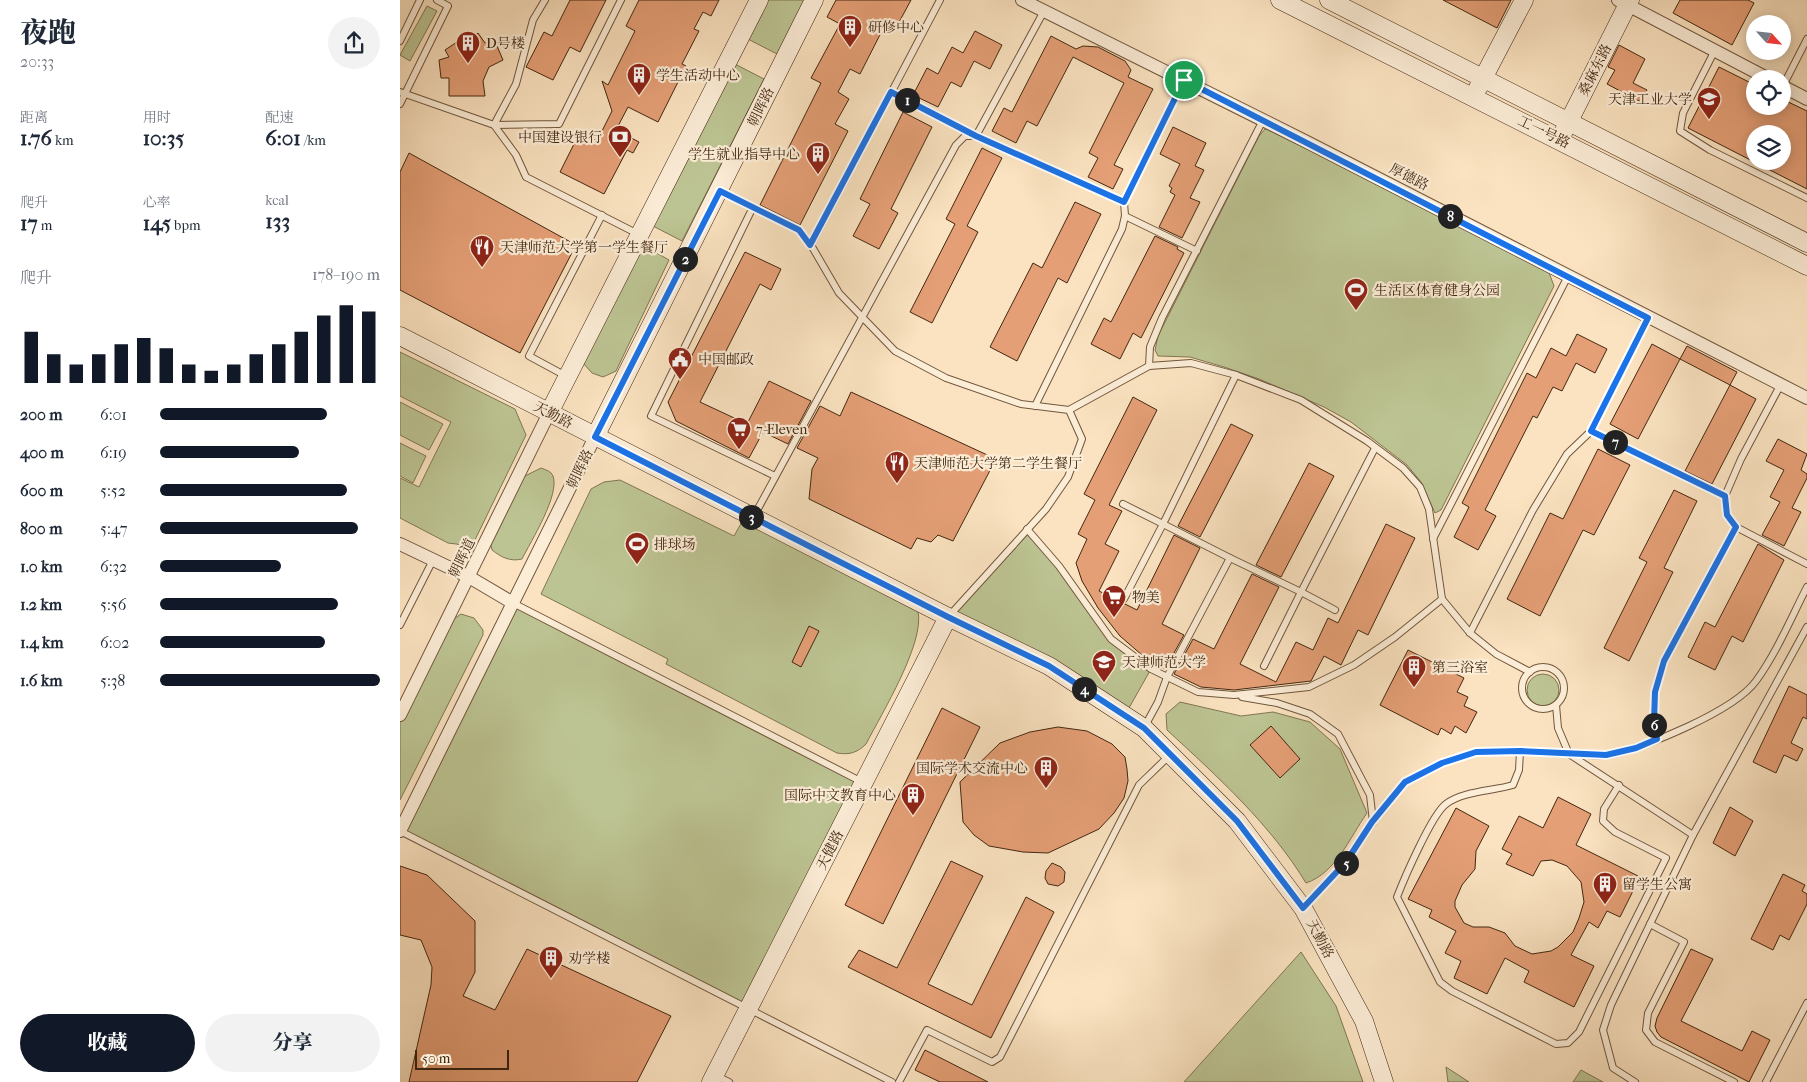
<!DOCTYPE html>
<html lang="zh">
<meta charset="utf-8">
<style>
:root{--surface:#fff;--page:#f2f2f3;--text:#1f2937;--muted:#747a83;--accent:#111827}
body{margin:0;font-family:"IM FELL French Canon","Noto Serif SC",serif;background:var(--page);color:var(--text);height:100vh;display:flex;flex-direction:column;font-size:19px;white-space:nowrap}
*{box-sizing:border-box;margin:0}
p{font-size:16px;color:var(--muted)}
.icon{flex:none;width:28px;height:28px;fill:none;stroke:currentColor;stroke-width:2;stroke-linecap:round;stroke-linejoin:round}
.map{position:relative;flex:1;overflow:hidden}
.details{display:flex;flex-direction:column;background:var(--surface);width:400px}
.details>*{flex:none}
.needle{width:32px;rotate:117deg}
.fabs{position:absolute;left:1346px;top:15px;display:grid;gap:10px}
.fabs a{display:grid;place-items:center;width:45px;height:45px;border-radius:50%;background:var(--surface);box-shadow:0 2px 12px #0003;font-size:25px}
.scale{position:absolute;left:15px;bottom:12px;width:94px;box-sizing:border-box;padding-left:5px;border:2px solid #422710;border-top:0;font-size:14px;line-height:18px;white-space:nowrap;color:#422710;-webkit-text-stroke:4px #fcedd7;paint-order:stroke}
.pin{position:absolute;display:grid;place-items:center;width:42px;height:42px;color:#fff;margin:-21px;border:2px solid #fff;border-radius:50%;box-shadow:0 1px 5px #0007}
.km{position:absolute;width:25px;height:25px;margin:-12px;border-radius:50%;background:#222;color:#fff;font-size:14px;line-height:25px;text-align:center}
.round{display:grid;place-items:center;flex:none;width:52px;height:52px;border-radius:26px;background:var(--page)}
.summary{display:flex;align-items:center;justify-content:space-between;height:85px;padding:0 20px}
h1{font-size:28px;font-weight:800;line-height:38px}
.metrics{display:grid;grid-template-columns:repeat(3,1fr);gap:8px;height:85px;padding:5px 20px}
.metrics div{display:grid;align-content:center}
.metrics b{font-size:21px;font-weight:800}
.metrics small{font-size:14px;font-weight:400}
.metrics p{font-size:14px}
.chart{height:140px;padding:10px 20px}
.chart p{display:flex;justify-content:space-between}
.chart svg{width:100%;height:90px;margin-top:5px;stroke:var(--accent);stroke-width:6}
.primary-button{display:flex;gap:10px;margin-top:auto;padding:10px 20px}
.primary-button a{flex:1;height:58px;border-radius:30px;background:var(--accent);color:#fff;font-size:20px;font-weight:800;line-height:58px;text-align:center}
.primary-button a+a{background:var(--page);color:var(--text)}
ul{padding:0 20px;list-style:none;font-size:16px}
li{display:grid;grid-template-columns:80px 60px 1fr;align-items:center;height:38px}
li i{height:12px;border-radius:6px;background:var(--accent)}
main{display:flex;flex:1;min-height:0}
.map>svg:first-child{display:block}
.green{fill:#bdc493;stroke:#807652}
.building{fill:#e59f76;stroke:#422710;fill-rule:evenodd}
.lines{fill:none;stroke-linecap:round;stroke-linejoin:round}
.lane-casing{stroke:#70563c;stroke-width:8}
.street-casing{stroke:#70563c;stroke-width:14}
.secondary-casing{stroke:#422710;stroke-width:19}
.lane{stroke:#fcedd7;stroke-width:6}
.street{stroke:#fcedd7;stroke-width:12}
.secondary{stroke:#fcedd7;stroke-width:18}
.route-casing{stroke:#fff;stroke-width:10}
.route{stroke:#1a73e8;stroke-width:6}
.labels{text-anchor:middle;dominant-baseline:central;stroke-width:4.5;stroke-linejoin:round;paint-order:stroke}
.poi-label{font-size:14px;fill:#422710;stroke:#fcedd7;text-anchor:start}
.street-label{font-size:14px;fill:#422710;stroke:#fcedd7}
</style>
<main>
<section class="details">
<div class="summary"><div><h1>夜跑</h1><p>20:33</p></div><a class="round"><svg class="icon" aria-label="share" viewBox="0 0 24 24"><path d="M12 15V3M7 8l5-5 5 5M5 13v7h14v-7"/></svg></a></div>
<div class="metrics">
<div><p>距离</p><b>1.76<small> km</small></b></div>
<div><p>用时</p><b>10:35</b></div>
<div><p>配速</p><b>6:01<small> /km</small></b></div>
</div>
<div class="metrics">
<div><p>爬升</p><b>17<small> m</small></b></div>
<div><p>心率</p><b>145<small> bpm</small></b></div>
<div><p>kcal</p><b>133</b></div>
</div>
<div class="chart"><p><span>爬升</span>178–190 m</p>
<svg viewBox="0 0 160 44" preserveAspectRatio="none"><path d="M5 44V19M15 44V30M25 44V35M35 44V30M45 44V25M55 44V22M65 44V27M75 44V35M85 44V38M95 44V35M105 44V30M115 44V25M125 44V19M135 44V11M145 44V6M155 44V9"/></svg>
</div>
<ul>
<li><b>200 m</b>6:01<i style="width:76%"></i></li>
<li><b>400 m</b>6:19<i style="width:63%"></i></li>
<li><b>600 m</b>5:52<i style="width:85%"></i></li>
<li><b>800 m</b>5:47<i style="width:90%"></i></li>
<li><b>1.0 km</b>6:32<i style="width:55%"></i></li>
<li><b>1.2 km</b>5:56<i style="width:81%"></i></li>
<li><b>1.4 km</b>6:02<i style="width:75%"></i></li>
<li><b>1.6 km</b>5:38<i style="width:100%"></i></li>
</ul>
<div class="primary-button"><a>收藏</a><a>分享</a></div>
</section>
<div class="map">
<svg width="1407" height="1082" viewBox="0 0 1407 1082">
<rect width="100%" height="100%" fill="#fbe3c1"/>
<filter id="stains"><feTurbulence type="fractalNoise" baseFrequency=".004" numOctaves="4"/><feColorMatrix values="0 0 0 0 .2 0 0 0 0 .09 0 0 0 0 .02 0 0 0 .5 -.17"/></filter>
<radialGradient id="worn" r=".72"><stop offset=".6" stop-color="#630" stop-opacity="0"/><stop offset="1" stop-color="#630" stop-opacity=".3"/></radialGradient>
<!-- green -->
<g class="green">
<path d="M363 0H404L377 54 344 37Z"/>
<path d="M27 6 37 11 10 61 0 55Z"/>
<path d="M333 63 364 79 282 241 251 225Z"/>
<path d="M865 129H872L1148 270 1154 286 1041 510 1035 513 1021 482 1007 465 951 422 924 407 859 379 824 367 790 357 758 356 755 350 758 336 859 136Z"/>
<path d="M241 244 269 260 216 371 203 377 192 373 183 363Z"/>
<path d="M0 352 115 409 126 435 72 546 48 543 0 518V478L19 487 51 422 0 396Z"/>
<path d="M0 402 43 424 29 450 0 435Z"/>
<path d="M0 443 26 456 13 483 0 476Z"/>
<path d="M141 468C146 470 151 471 153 476 160 495 131 541 122 559 110 562 101 557 92 550L90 541 121 478Z"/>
<path d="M220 480 334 536 343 520 518 611C525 643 482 713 466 744 457 753 449 755 437 753L266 664 268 659 141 594 191 489 204 482Z"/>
<path d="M627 529 711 638 751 669 725 715 548 617Z"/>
<path d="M113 603 464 783 349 1008 0 831Z"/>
<path d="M61 614 74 618 83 630V635L0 800V721L51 621Z"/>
<circle cx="1143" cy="690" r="16"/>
<path d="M780 702 841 716 873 712 910 722 940 749 967 813C950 837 936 873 906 883 871 825 817 776 767 730L766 714Z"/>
<path d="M901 952 936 1006 963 1082H784Z"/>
<path d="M1046 1067 1069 1082H1048Z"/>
<path d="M1181 1070 1203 1082H1173Z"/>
</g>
<!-- building -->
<g class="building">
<path d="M170 0H206L180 52 170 47 153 80 126 67 144 32 152 36Z"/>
<path d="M239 0H319L311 16 303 12 294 29 299 31 282 64 286 66 258 122 228 107 216 130 239 142 233 153 227 150 204 194 160 172 180 132 197 141 212 111 202 81 208 85 235 31 226 26Z"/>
<path d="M436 0H511L497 26 487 21 460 74 450 69 438 92 449 99 435 124 448 131 400 225 360 205 421 83 411 78 440 24 427 17Z"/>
<path d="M1043 0H1111L1097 28Z"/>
<path d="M1280 0H1348L1354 3 1332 45 1273 13Z"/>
<path d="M575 31 602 45 590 69 574 61 561 87 551 82 538 107 513 95 527 68 538 74 552 47 563 53Z"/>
<path d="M78 33 85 43 94 39 103 60 89 67 83 81 85 96H49V78H41L39 60 49 57 45 50 60 40 64 45Z"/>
<path d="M651 36 676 49 683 46 698 47 725 61 731 70 728 77 753 89 714 165 723 169 713 189 688 177 698 158 689 153 724 83 673 57 637 126 627 121 616 143 592 131 604 108 612 112Z"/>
<path d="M1219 45 1245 59 1233 83 1247 90 1241 102 1207 84 1215 70 1208 67Z"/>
<path d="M1319 67 1355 85V106H1382V99L1407 111V189L1288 128ZM1355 134H1382V161H1355Z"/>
<path d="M503 112 532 127 491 209 498 213 479 249 453 236 470 204 460 199Z"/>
<path d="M773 127 806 143 795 166 804 170 790 198 800 202 782 238 759 227 775 195 770 192 772 188 769 186 780 164 760 154Z"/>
<path d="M582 148 602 158 567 226 578 232 532 323 510 312 555 224 546 219Z"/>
<path d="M9 153 176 245 120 353 0 290V172Z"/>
<path d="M675 202 701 214 667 283 658 278 617 361 590 347 633 263 642 268Z"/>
<path d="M755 236 778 247 777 249 784 253 741 338 733 333 720 359 691 344 704 318 711 322Z"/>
<path d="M345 252 381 269 371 290 360 284 300 402 347 424 369 381 411 401 388 444 363 432 349 458 276 421 268 402Z"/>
<path d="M1177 334 1207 349 1195 373 1176 363 1162 391 1153 387 1137 418 1133 416 1085 510 1096 516 1078 550 1054 537 1069 507 1062 503 1127 373 1136 378 1151 348 1166 356Z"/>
<path d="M1252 344 1280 359 1238 439 1210 424Z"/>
<path d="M1287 346 1337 372 1330 385 1280 359Z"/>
<path d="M1330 385 1356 399 1312 484 1285 471Z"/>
<path d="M451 392 596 459 553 541 538 535 531 542 517 538 511 549 409 499 412 469 418 458 397 448 420 406 440 416Z"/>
<path d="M733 397 757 410 709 505 722 511 705 544 719 551 699 591 737 610 774 535 800 548 762 624 784 635 765 669 743 656 720 636 698 608 682 581 676 563 687 539 678 534 695 500 684 494Z"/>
<path d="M831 424 853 435 800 537 778 526Z"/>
<path d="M1378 439 1407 454 1401 470 1407 474V478L1392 508 1401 512 1384 546 1362 535 1380 502 1370 497 1384 470 1366 461Z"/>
<path d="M1198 449 1230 465 1194 535 1183 530 1140 616 1107 599 1150 513 1163 519Z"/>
<path d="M909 463 934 476 881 577 856 565Z"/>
<path d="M1274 490 1297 501 1264 568 1273 572 1229 661 1204 648 1247 562 1239 558Z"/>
<path d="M986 524 1015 538 968 635 958 630 941 665 924 656 911 681 834 690 801 687 774 674 793 639 814 649 852 574 879 587 840 664 876 682 896 642 913 650 928 618 938 623Z"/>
<path d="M1358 544 1384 560 1343 642 1332 636 1315 670 1288 657 1305 622 1315 627Z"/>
<path d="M409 626 419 631 401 667 392 662Z"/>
<path d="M1008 650 1064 678 1057 692 1068 697 1064 706 1077 712 1066 733 1055 726 1051 734 1041 728 1038 735 980 705Z"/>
<path d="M1389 686 1407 695V719L1403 717 1391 743 1403 749 1397 761 1384 755 1376 773 1353 762Z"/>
<path d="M542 708 580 727 483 924 445 905Z"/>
<path d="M871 726 900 759 880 778 850 745Z"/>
<path d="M658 727 687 731 712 744 725 757 727 769 728 781 724 798 714 813 699 829 648 853 623 852 589 846 574 835 563 822 560 782 600 743 630 732Z"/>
<path d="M1158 797 1191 814 1176 845 1240 877 1220 917 1207 911 1198 928 1189 922 1171 955 1194 966 1174 1007 1124 982 1129 971 1105 958 1087 994 1054 978 1061 961 1045 953 1056 931 1029 917 1032 910 1008 899 1056 808 1089 826 1076 851 1075 869 1062 885 1055 901V907L1064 923 1073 927H1089L1105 933 1115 946 1132 954 1151 951 1158 947 1173 932 1179 918 1184 902 1181 882 1167 866 1152 860 1141 861 1133 876 1106 864 1112 854 1102 849 1119 816 1143 828Z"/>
<path d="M1330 807 1353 821 1335 856 1313 843Z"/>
<path d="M551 861 583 876 528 984 572 1005 626 897 654 912 591 1038 448 967 459 950 497 968Z"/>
<path d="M652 863 661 867 665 872 664 882 658 886 648 884 645 878 646 871Z"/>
<path d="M0 866 27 875 75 921V972L63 996 95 1010 127 949 271 1016 237 1082H9L31 985 32 967 21 940 0 935Z"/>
<path d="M1383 874 1405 885 1402 891 1407 894V904L1389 940 1380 935 1373 950 1351 939Z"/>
<path d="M1291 949 1313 959 1281 1021 1342 1051 1352 1031 1370 1040 1349 1082 1261 1037 1257 1032 1255 1026 1257 1018Z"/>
<path d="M525 1050 588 1082H540L515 1070Z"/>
</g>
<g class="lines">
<defs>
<g id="lane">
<path d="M145 0 133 20 116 84 94 125 159 124 221 0"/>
<path d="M0 41 20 0"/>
<path d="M1315 50 1283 113 1280 131 1310 150 1407 198"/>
<path d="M1383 86 1407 39"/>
<path d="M0 92 94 125 116 155 126 177 238 234"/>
<path d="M491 92 576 136 644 11"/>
<path d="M0 104 48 6 37 0"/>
<path d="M320 191 399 230 411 245 439 293 495 351 546 378 621 404 669 410 749 366 791 363 836 375 901 400 967 441 1003 468 1020 487 1029 509 1042 599 995 637 954 665 909 687 834 695 798 692 751 669 711 639 659 566 627 529"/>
<path d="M353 207 251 416 375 476"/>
<path d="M725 216 797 251"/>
<path d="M411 245 540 0"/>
<path d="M1248 318 1191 431 1325 496"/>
<path d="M749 366 750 347 762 318 863 120"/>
<path d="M166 376 129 356 202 215"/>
<path d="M1381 384 1341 459 1325 496 1327 515 1336 527 1407 564"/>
<path d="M635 406 722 229 725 216 724 202"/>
<path d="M723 504 763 524 724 599"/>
<path d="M354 516 556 145 565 136H576L724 202 784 80"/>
<path d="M1033 539 1168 276"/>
<path d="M830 558 901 592 975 448"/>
<path d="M1042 599 1070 633 1096 654 1130 672"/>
<path d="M113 603 464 783"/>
<path d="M550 615 646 509 668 477 682 439 669 410"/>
<path d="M0 625 33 560"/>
<path d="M1070 633 1133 510 1167 454 1191 431"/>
<path d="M864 666 901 592 935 610"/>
<circle cx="1143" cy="688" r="21"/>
<path d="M842 697 877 703 910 714 938 734 970 795 973 822"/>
<path d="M1156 705 1158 728 1169 754C1182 754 1196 757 1208 755 1245 748 1334 711 1356 681 1377 652 1391 618 1407 587"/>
<path d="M745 726 758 702 767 677 830 558 763 524 836 375"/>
<path d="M1257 739 1254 722 1255 692 1264 661 1336 527"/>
<path d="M1120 751 1119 770 1113 785C1093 791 1063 791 1046 804 1032 814 1004 879 997 897L1040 982 1052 991 1156 1044 1168 1043 1179 1032 1266 858 1215 832 1203 821 1204 809 1219 785"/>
<path d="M0 831 492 1082"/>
<path d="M904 907 946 862 973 822 1005 782 1042 763 1076 752 1120 751 1169 754 1293 835"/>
<path d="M1250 924 1284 942 1248 1013 1246 1030 1255 1042 1334 1082"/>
<path d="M317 1076 329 1082"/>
<path d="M499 1082 527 1030 592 1062 600 1057 739 785 770 755"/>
<path d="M1235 1082 1213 1068 1203 1030 1211 1005 1293 835 1407 627"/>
<path d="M1366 1082 1407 1003"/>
</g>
<g id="street">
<path d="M622 0 907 142 1407 398"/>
<path d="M1218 0 1369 79"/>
<path d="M1382 86 1407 99"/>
<path d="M0 544 69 577 113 603"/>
<path d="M0 715 149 413"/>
<path d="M0 831 195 437"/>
</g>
<g id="secondary">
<path d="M880 0 1407 266"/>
<path d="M929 0 1407 243"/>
<path d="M1078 88 1124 0"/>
<path d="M1164 131 1230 0"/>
<path d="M0 336 548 617 649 666 744 728 837 821 903 908 964 1021 984 1082"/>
<path d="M149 413 359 0"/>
<path d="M195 437 414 0"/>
<path d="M311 1082 548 617"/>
</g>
</defs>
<!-- lane casing -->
<use href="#lane" class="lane-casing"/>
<!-- street casing -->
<use href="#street" class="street-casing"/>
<!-- secondary casing -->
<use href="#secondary" class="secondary-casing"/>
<!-- lane -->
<use href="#lane" class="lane"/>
<!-- street -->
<use href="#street" class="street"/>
<!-- secondary -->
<use href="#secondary" class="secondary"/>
</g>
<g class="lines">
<defs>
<path id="route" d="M784 80 1248 318 1191 431 1325 496 1327 515 1336 527 1264 661 1255 692 1254 722 1257 739 1236 748 1206 755 1120 751 1076 752 1042 763 1005 782 972 822 946 862 903 908 837 821 744 728 649 666 548 617 195 437 320 191 399 230 410 245 491 92 576 136 724 202Z"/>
</defs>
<!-- route casing -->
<use href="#route" class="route-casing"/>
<!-- route -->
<use href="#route" class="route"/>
</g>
<!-- icons -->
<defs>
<symbol id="building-pin" viewBox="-11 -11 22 30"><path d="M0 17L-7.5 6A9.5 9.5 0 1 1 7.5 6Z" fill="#8f2418" stroke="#fcedd7"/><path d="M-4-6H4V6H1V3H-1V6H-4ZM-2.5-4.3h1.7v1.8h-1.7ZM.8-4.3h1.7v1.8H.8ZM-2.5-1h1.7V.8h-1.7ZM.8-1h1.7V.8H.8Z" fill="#fff"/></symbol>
<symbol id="university-pin" viewBox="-11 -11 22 30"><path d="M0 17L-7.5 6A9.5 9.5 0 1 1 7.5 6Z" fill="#8f2418" stroke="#fcedd7"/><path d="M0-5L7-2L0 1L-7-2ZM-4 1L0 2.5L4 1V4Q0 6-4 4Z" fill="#fff"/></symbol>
<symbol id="bank-pin" viewBox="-11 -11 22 30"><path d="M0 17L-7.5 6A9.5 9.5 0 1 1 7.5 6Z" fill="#8f2418" stroke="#fcedd7"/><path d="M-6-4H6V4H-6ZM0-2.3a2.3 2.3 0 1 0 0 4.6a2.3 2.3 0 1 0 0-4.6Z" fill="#fff"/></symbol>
<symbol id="restaurant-pin" viewBox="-11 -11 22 30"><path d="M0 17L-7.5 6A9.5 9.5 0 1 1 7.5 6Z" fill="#8f2418" stroke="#fcedd7"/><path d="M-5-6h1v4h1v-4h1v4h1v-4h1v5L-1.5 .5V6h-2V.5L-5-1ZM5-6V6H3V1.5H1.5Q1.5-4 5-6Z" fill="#fff"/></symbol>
<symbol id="stadium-pin" viewBox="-11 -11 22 30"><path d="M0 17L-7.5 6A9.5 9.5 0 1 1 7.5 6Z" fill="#8f2418" stroke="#fcedd7"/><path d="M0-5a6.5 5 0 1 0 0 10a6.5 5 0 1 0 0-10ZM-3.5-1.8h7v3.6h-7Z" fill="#fff"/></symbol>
<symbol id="civic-pin" viewBox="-11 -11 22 30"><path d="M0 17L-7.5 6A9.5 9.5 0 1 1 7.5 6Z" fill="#8f2418" stroke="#fcedd7"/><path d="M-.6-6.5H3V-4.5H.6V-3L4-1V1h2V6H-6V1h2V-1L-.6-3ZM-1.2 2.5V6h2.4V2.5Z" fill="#fff"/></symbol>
<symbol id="supermarket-pin" viewBox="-11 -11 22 30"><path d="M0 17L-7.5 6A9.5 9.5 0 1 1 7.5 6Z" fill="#8f2418" stroke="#fcedd7"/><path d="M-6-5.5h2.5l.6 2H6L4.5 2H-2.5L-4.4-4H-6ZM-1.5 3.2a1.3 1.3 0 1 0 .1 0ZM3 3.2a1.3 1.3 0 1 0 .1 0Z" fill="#fff"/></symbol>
</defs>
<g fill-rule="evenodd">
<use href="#building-pin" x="436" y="13" width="28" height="38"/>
<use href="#building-pin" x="54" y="29" width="28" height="38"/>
<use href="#building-pin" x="225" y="61" width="28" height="38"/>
<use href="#university-pin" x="1295" y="85" width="28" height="38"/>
<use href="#bank-pin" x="206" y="123" width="28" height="38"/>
<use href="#building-pin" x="404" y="140" width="28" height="38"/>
<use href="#restaurant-pin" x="68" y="233" width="28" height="38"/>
<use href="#stadium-pin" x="942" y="276" width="28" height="38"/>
<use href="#civic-pin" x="266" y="345" width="28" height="38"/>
<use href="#supermarket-pin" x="325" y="415" width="28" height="38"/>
<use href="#restaurant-pin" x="483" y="449" width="28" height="38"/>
<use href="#stadium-pin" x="223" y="530" width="28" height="38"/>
<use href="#supermarket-pin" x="700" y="583" width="28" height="38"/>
<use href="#university-pin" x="690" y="648" width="28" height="38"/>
<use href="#building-pin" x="1000" y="653" width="28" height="38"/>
<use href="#building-pin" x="632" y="754" width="28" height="38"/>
<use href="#building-pin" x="499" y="781" width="28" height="38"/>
<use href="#building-pin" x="1191" y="870" width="28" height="38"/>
<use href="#building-pin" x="137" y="944" width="28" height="38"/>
</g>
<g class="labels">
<!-- poi labels -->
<g class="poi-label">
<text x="468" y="27">研修中心</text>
<text x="86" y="43">D号楼</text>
<text x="256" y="75">学生活动中心</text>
<text x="1292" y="99" text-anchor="end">天津工业大学</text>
<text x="202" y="137" text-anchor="end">中国建设银行</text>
<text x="400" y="154" text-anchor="end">学生就业指导中心</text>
<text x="100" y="247">天津师范大学第一学生餐厅</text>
<text x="974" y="290">生活区体育健身公园</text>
<text x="298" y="359">中国邮政</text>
<text x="356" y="429">7-Eleven</text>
<text x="514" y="463">天津师范大学第二学生餐厅</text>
<text x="254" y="544">排球场</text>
<text x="732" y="597">物美</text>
<text x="722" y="662">天津师范大学</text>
<text x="1032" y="667">第三浴室</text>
<text x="628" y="768" text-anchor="end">国际学术交流中心</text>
<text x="496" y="795" text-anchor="end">国际中文教育中心</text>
<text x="1222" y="884">留学生公寓</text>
<text x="168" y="958">劝学楼</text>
</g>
<!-- street labels -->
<g class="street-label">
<text transform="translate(1195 70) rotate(-63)">桑麻东路</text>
<text transform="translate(361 107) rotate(-64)">朝晖路</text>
<text transform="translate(1144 132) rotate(26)">工一号路</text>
<text transform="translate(1009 177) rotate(27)">厚德路</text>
<text transform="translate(153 415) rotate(27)">天勤路</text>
<text transform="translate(180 469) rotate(-64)">朝晖路</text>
<text transform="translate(62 558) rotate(-64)">朝晖道</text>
<text transform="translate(430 850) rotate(-63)">天健路</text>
<text transform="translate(920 939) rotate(62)">天勤路</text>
</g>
</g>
<rect width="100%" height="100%" filter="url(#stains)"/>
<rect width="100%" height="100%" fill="url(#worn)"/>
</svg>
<div class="fabs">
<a><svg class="needle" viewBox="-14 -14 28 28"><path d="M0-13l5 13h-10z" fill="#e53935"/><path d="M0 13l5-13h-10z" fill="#747a83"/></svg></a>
<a><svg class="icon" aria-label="locate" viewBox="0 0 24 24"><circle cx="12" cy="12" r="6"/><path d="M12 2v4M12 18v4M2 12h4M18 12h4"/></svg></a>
<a><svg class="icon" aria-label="layers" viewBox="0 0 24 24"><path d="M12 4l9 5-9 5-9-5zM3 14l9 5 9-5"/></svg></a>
</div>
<div class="scale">50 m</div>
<div class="pin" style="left:784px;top:80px;background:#1e9e55"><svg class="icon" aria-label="arrive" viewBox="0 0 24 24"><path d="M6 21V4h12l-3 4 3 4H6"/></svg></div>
<b class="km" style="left:507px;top:100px">1</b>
<b class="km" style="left:285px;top:259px">2</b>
<b class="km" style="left:351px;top:517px">3</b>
<b class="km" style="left:684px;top:689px">4</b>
<b class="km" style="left:946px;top:863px">5</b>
<b class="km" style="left:1254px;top:725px">6</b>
<b class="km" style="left:1215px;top:442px">7</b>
<b class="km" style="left:1050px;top:216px">8</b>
</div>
</main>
